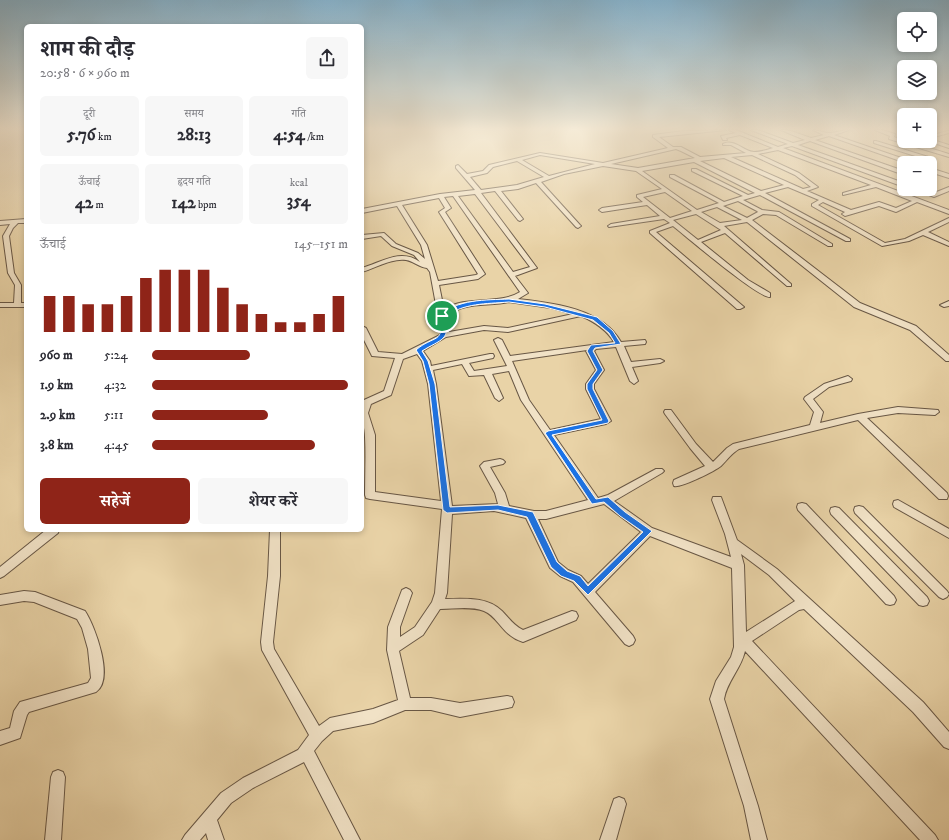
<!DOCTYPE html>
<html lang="hi">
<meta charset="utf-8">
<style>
:root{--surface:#fff;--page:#f7f7f7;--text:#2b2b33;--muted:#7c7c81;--accent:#8f2418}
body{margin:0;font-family:"IM FELL DW Pica","Noto Serif Devanagari",serif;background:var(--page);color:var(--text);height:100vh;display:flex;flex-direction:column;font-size:15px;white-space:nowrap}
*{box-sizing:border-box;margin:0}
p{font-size:13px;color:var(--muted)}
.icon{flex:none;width:22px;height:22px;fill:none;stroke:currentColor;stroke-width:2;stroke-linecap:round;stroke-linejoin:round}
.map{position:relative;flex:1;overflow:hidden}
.drawer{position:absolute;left:24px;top:24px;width:340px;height:508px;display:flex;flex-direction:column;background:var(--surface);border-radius:6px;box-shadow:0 2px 6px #0003}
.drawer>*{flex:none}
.controls{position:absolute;left:897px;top:12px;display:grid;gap:8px}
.controls a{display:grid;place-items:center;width:40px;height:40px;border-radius:6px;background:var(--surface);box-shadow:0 2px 6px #0003;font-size:20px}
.pin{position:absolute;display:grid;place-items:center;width:34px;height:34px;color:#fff;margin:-17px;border:2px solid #fff;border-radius:50%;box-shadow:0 1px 4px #0007}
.round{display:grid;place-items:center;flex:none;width:42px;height:42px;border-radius:6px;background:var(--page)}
.headline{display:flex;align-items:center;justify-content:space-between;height:68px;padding:0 16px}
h1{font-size:22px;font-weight:700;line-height:30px}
.figures{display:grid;grid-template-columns:repeat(3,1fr);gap:6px;height:68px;padding:4px 16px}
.figures div{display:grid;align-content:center;border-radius:6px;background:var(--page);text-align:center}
.figures b{font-size:17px;font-weight:700}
.figures small{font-size:11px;font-weight:400}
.figures p{font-size:11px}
.chart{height:112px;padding:8px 16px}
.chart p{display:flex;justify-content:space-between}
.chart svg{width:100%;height:72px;margin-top:4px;stroke:var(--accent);stroke-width:6}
.action{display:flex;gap:8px;margin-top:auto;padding:8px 16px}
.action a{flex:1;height:46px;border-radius:6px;background:var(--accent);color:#fff;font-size:16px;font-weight:700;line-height:46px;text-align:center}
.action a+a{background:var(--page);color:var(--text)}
ul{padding:0 16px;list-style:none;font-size:13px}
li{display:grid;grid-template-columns:64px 48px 1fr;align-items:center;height:30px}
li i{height:10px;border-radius:5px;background:var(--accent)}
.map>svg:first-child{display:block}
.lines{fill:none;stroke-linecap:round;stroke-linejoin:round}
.minor-casing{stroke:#685745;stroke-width:2}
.minor{fill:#f1e2c6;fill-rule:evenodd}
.route{fill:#1a73e8;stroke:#fff;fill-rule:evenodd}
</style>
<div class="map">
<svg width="949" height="840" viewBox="0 0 949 840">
<rect width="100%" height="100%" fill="#e9d3a7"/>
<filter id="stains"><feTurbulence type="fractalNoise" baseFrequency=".005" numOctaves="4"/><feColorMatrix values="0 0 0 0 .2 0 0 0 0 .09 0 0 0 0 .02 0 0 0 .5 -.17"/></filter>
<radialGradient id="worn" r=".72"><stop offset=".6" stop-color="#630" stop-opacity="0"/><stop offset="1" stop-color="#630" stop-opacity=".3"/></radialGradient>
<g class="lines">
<defs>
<g id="minor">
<path d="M726 130 659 137 673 147H681L700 157 746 153 731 145H723V144C734 138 743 151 754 152 760 152 767 150 773 148L740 135 726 138 727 140H723L721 136 736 133 729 130H736L778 147 788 144 751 130H758L793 143 805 140 781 130H788L811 138 824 135 813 130C819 130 824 133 829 133 836 133 842 130 849 130L834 135 913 162 914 163H906L829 136 815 140 904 171V175L810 141 798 145 904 183V187L792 146 783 148 949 210V214L917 202 896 212 879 206 845 216 842 214 845 212 823 202 818 205 885 243 905 239 949 218V222L928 232 949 242V246L923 235 909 241 882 246 812 206V204L819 200 788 187 765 193 850 239V241H846L760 195 743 200 762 210 779 212 832 244V246H828L776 215 763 214 752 220 860 303 916 326 949 355V361H946L910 330 854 307 747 222 724 226 791 284V286H787L725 233 701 242 748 280 770 293V297C758 298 687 237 673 226L656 232 744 307 740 309H737L650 233V231L670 223 664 219 609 227 608 226 611 224 660 216 647 205 602 212 599 210 602 208 643 202 637 197V195L662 189 636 171 603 166 564 174 541 182 580 225 581 226 578 228 576 227 536 183 518 189 501 191 523 219 520 221 518 220 495 191 481 193 537 268 515 276 528 293 518 299C553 303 602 308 621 342L645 340 646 342 645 344 624 346 631 362 660 359 664 361 660 363 632 367 638 381 634 384 630 381 616 347 596 349 594 351 604 370 594 384V389L611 421 606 424 554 435 598 498 608 495 656 469H662L664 471 662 473 614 501 652 528 731 557 725 534 712 500 713 497H721L737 540 777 569 923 702 949 732V749L944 747 913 712 804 609 799 610 752 641 935 835 938 840H920L745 651C741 669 727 681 724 699L758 806 767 840H751L744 806 710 699 716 681 731 657 734 647 732 568 650 536 595 592 633 636 635 640 633 644 629 646 625 644 573 582 560 576 550 568 526 518 494 511 452 514 447 593 445 599C464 599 487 596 502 611 509 618 514 626 523 630L572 611 576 612 578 616 576 620 523 642C501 635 499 617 484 611 471 606 454 609 440 609L423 635 399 651 410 698H431L460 703 507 696 512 697 514 702 512 707 460 717 431 710H405L373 723 333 731 322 741 314 751 360 840H344L304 762 253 788 231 803 217 820 224 840H208L206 833 200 840H182L185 835 221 793 243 778 298 750 309 735 262 650 261 642 268 576 270 530H280V576L273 642 274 649 319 726 330 718 373 709 398 700 387 650 388 627 402 590 406 588 410 590 412 593 400 627V637L415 627 432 602 435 593 442 509 370 499 366 498 365 495C365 476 366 457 365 437 365 425 358 412 364 400L384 391 395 358 372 356 362 336V326L366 328 378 352 402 354 440 335 441 332 430 272 427 268C419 267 413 261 406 260 391 258 376 268 362 272V268C382 262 401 248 420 262L414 255 392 246 381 236 362 239V235L384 233 396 244 418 253 425 259 421 245 397 206 362 213V209L440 194 475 190 456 168V166L458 165 467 174 483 171 489 165 540 153 603 163 668 148 653 137V135L684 131ZM676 149 681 151 695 158 638 168 611 164ZM778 150 871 185 843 193V195L876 187 912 201 896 208 879 202 851 210 807 191 818 187 799 173 758 154ZM540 155 595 164 549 176 522 160ZM752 155 795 175 811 187 803 189 731 157ZM724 158 784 185 761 191 700 161ZM517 161 544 177 517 185 481 190 470 177 487 173 493 167ZM694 162 755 193 748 195 696 169H692V171L743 196 724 202 674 175H670V177L719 203 697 210 642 171ZM665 192 692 211 670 218 643 197ZM475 194 530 267 513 272 458 196ZM453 196 520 292C497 306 466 294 444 310L439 285 478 279 485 274 445 212 451 208 444 197ZM439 198 445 208 439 212 478 274 476 275 438 281 427 245 402 205ZM738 201 757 211 758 212 747 218 723 206ZM717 207 742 220 720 223 701 212ZM696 214 721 230 698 240 673 220ZM509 302 551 308 573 314 508 328 484 326 449 332 446 317C465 301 487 307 509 302ZM581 316C595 322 606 329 614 342L510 356 502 340 498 338 494 340 507 366 474 371 469 363 493 358 494 356 493 354H490L431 366 430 361 423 351 446 337 484 330 508 332ZM587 350 586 351 596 370 586 384V389L601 419 550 430 529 400 512 361ZM417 354 422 361 428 384 441 501 375 492V435L368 413 371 404 391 395 403 359ZM462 364 469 376 484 375 495 398 499 401 503 398 492 374 509 371 521 400 588 500 546 511H534L509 506 505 493 490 467 503 464 505 462 503 460 500 459 484 462 480 466 495 493 498 504 452 506 436 384 433 370ZM604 504 641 532 588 584 581 576 568 570 558 562 538 519H546ZM741 554 769 575 795 601 746 632 744 565Z"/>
<path d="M875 130H882L895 134 894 137 949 154V157L889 139 890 136Z"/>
<path d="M900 130H904V132Z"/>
<path d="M947 131H949V133L930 138V136Z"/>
<path d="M930 139 949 145V148L928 141H930Z"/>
<path d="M876 141 935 159 936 160 928 163H919L928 160 874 143V141Z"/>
<path d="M930 168 949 174V178L930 172Z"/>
<path d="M949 187V191L934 197 914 189H922L934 193Z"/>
<path d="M26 219V223H18L13 228 9 236 14 273 21 285V303H26V307H0V303H14L15 285 8 273 3 236 10 224 0 225V221Z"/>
<path d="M949 301V306L944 307 940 305Z"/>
<path d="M848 376 852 379 851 381 829 387 813 399 823 412 820 423 858 414 898 407 938 410 939 412 935 415 898 413 867 418 947 493 948 496 947 499H939L858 420 739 449C732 453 727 460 721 466 715 471 681 488 674 486L673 483 674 480 705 466 690 448 665 414 664 412 665 410H671L696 444 713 462 727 448 733 444 810 425 814 412 804 399 805 397 824 384Z"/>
<path d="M898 500 949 529V538L894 507 893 504 894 501Z"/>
<path d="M802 503 806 504 894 596 896 600 894 604 890 605 886 604 798 510 797 507 798 504Z"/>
<path d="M859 506 863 507 947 591 949 594 947 597 943 599 939 597 855 513 854 510 855 507Z"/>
<path d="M835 507 839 508 927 597 929 601 927 605 923 606 919 605 831 514 830 511 831 508Z"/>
<path d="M46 530H59L58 533 4 576 0 578V567Z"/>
<path d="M24 591 35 592 85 611C95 626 115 680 96 692L29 712 27 715 20 738 0 745V731L10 728 14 711 20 702 88 683 91 678 88 649 82 628 77 619 34 602 24 601 0 605V595Z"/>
<path d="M58 770 63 772 65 777 61 840H45L51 777 53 772Z"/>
<path d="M619 797 624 799 626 804 616 840H600L614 799Z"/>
</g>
</defs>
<!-- minor casing -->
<use href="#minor" class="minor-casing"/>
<!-- minor -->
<use href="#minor" class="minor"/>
</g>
<!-- sky -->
<linearGradient id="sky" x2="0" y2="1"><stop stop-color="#87b5d0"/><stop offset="0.52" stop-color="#f5ebd7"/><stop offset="1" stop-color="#f5ebd7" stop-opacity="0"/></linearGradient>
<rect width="949" height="248" fill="url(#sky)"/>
<!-- route -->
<path class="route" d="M509 299 545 304 597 317 613 331 621 344 595 348 593 351 603 370 593 384V389L609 421 608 423 552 435 596 499 608 497 625 512 652 531 588 595 574 581 561 576 551 567 527 517 498 510 447 513 443 510 429 384 423 361 416 350C433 335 446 344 439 316 457 299 486 300 509 299ZM509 302 545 307 593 320 609 333 615 343 591 345 587 351 597 370 587 384V389L602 420 548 431 545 433 592 504 604 502 620 516 643 532 588 586 580 576 567 571 557 562 533 512 498 505 450 507 435 384 428 361 422 351C441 339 451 341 445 316 466 303 484 304 509 302Z"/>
<rect width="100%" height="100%" filter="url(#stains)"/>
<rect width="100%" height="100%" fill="url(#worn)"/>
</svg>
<div class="controls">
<a><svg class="icon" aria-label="locate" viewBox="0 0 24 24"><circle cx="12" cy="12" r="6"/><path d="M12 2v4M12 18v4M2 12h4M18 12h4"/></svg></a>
<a><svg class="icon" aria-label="layers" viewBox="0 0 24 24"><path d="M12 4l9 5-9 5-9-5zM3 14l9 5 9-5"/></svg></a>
<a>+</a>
<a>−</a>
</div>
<div class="pin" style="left:442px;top:316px;background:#1e9e55"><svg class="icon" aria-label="arrive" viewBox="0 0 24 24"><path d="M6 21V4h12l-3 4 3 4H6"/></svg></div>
<section class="drawer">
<div class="headline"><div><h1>शाम की दौड़</h1><p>20:58 · 6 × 960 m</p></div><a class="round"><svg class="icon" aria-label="share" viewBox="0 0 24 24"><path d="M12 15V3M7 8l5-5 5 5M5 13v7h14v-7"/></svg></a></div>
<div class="figures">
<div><p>दूरी</p><b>5.76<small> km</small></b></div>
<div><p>समय</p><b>28:13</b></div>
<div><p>गति</p><b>4:54<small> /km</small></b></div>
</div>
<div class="figures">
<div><p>ऊँचाई</p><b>42<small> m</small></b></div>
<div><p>हृदय गति</p><b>142<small> bpm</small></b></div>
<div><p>kcal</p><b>354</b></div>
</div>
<div class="chart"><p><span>ऊँचाई</span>145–151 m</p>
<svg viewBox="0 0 160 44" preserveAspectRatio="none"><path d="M5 44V22M15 44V22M25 44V27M35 44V27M45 44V22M55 44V11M65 44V6M75 44V6M85 44V6M95 44V17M105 44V27M115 44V33M125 44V38M135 44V38M145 44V33M155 44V22"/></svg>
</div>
<ul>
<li><b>960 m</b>5:24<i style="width:50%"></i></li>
<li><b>1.9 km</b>4:32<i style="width:100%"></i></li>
<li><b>2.9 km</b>5:11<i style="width:59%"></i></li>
<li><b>3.8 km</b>4:45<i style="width:83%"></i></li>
</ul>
<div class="action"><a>सहेजें</a><a>शेयर करें</a></div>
</section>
</div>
